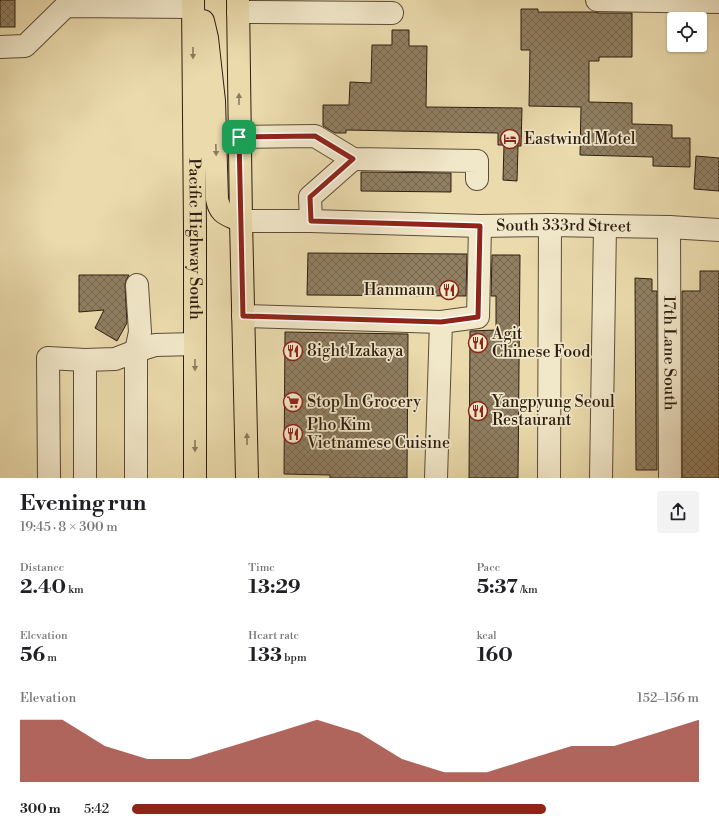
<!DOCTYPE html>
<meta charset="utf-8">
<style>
:root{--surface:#fff;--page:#f2f2f2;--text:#202124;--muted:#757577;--accent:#8f2418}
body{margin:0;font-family:"Libre Bodoni",serif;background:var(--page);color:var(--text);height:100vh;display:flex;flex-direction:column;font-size:15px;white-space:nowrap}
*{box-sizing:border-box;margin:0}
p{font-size:13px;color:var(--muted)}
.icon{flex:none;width:22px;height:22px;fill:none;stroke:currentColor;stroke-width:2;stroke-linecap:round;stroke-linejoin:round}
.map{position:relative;height:478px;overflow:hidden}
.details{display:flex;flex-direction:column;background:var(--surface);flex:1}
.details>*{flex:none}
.tools{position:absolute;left:667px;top:12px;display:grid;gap:8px}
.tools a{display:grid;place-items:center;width:40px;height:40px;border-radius:4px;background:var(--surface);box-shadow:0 1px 3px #0004;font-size:20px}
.pin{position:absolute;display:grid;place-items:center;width:34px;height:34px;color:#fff;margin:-17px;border-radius:8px;box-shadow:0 2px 6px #0006}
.round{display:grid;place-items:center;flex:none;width:42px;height:42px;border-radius:4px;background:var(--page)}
.summary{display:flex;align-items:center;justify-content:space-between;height:68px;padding:0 20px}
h1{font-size:22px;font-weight:700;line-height:30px}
.stats{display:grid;grid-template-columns:repeat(3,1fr);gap:6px;height:68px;padding:4px 20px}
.stats div{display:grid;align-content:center}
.stats b{font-size:20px;font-weight:700}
.stats small{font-size:11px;font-weight:400}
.stats p{font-size:11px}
.chart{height:112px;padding:8px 20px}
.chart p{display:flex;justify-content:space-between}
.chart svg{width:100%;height:72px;margin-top:4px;fill:var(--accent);opacity:.7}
ul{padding:0 20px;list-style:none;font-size:13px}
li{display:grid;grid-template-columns:64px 48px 1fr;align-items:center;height:30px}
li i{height:10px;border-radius:5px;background:var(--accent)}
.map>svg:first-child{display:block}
.building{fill:url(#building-cross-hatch);stroke:#2e1d11}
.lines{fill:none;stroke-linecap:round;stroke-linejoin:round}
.minor-casing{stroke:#5d4c38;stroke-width:24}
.major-casing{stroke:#2e1d11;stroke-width:24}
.minor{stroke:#f1e7c9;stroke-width:22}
.major{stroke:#eadaac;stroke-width:22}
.oneway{fill:#8c7c5e}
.route-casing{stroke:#fff;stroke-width:8}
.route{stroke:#8f2418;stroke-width:5}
.labels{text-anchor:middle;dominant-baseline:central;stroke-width:3.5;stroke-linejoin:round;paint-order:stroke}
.poi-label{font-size:16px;fill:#2e1d11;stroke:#f1e7c9;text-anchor:start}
.street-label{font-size:16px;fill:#2e1d11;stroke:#f1e7c9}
</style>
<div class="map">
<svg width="719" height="478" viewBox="0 0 719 478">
<defs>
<pattern id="building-cross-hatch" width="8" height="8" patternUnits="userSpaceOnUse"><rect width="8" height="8" fill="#907f62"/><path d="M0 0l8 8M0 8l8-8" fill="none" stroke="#76674f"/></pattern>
</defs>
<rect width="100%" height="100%" fill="#eadaac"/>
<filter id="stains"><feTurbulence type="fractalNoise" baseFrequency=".005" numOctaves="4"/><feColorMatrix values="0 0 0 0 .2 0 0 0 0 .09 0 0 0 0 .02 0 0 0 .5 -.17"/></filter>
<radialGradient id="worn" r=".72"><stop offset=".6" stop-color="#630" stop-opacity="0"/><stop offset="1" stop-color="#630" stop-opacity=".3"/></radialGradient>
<!-- building -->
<g class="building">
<rect x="0" y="0" width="15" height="27"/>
<path d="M521 9H538V12H594L599 13H632V57H599V61H589V102L632 103V124L672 125V138H690V167L653 166V157L580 155 581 107 529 106 530 50H521Z"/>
<path d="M392 30H409V46H427L426 107 522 108 521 146H518L517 181 503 180 504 145H498V133L346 130V133H335L323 126V105H349L350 82 371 83 372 45H392Z"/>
<path d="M696 156 719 158V191L694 189Z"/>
<path d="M361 172 451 173V192L361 191Z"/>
<path d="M308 253 467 254 466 296 307 295Z"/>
<path d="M492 255H520L518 478H469L470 331 496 330V296H491Z"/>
<path d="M700 271H719V478H682V291H700Z"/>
<path d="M79 275H129L126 280 125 286 127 323 117 341 95 328 104 310 79 312Z"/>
<path d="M635 278 652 279V291H657V470H636Z"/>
<path d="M285 332 408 334 407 478H330V475L284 474Z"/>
</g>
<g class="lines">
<defs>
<g id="minor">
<path d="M597 0 719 2"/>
<path d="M238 12 392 13"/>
<path d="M0 47 25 46 66 6 193 7"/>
<path d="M239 137 315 136 353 159 477 161V179"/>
<path id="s1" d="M241 221H311L480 226 550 225 605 226 669 227 719 230"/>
<path d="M311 221 310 197 353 159"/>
<path id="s2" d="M669 227 670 478"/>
<path d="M243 316 441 322 478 317 480 226"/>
<path d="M49 478 48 358 85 360"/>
<path d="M85 478V360L115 359 136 351 155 345 195 344"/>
<path d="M136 478V351L140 332 137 285"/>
<path d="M436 478 441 322"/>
<path d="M549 478 550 225"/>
<path d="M601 478 605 226"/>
</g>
<g id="major">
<path id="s3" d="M193 0 195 231V478"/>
<path d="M238 0 241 221 247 478"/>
<path d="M203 21 207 38 214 101 217 199C220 215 227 214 241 221"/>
</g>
</defs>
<!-- minor casing -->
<use href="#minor" class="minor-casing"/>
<!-- major casing -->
<use href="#major" class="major-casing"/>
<!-- minor -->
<use href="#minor" class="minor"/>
<!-- major -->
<use href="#major" class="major"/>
</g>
<!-- one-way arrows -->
<defs><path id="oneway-solid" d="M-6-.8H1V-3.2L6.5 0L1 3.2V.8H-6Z"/></defs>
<g class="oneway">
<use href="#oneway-solid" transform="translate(193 53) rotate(90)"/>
<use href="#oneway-solid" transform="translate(239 99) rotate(-90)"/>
<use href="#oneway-solid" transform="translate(216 150) rotate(88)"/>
<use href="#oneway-solid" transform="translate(195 365) rotate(90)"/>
<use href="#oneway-solid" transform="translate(247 439) rotate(-91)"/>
<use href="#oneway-solid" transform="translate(195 446) rotate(90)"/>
</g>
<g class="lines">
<defs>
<path id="route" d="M315 136 353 159 310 197 311 221 480 226 478 317 441 322 243 316 239 137Z"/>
</defs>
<!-- route casing -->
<use href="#route" class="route-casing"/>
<!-- route -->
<use href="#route" class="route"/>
</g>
<!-- icons -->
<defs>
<symbol id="hotel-ring" viewBox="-11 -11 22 22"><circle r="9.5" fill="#f1e7c9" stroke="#8f2418" stroke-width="1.5"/><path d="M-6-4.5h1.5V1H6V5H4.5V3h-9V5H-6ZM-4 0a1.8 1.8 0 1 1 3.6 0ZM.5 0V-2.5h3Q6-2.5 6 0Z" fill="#8f2418"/></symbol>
<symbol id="restaurant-ring" viewBox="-11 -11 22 22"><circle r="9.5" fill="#f1e7c9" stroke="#8f2418" stroke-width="1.5"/><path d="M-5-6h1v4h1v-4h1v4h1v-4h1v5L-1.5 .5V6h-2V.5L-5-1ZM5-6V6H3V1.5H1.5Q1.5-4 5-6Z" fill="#8f2418"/></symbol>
<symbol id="supermarket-ring" viewBox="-11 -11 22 22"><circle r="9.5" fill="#f1e7c9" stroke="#8f2418" stroke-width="1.5"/><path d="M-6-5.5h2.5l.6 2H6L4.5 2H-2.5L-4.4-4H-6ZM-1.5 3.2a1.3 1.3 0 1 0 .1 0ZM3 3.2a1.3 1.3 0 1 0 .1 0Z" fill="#8f2418"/></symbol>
</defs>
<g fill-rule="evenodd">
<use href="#hotel-ring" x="499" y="128" width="22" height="22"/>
<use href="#restaurant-ring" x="438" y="279" width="22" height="22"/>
<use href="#restaurant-ring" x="467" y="332" width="22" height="22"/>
<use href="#restaurant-ring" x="282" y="340" width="22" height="22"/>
<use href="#supermarket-ring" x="282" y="391" width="22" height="22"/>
<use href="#restaurant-ring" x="467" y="400" width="22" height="22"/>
<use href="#restaurant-ring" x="282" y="423" width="22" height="22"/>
</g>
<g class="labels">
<!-- poi labels -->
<g class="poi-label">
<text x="524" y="139">Eastwind Motel</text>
<text x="435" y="290" text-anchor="end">Hanmaun</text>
<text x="492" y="334">Agit<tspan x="492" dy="18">Chinese Food</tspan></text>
<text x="307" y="351">8ight Izakaya</text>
<text x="307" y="402">Stop In Grocery</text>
<text x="492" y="402">Yangpyung Seoul<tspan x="492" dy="18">Restaurant</tspan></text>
<text x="307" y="425">Pho Kim<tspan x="307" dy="18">Vietnamese Cuisine</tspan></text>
</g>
<!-- street labels -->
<g class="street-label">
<text stroke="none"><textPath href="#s1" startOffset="323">South 333rd Street</textPath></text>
<text stroke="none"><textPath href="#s3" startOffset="239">Pacific Highway South</textPath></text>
<text stroke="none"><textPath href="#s2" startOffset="126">17th Lane South</textPath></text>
</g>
</g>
<rect width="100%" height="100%" filter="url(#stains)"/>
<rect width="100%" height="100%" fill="url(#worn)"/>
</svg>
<div class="tools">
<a><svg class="icon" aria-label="locate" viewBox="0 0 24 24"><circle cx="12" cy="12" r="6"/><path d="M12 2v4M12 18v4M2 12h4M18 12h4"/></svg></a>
</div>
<div class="pin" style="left:239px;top:137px;background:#1e9e55"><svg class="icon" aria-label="arrive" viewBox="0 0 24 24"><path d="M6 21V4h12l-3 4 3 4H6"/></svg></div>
</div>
<section class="details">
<div class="summary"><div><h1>Evening run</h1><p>19:45 · 8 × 300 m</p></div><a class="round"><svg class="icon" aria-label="share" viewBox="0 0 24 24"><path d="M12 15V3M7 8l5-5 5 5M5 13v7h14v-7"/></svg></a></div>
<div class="stats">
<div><p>Distance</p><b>2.40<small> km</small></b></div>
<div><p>Time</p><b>13:29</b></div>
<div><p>Pace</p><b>5:37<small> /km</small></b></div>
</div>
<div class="stats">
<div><p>Elevation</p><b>56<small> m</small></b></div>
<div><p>Heart rate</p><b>133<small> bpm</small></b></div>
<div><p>kcal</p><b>160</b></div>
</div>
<div class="chart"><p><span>Elevation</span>152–156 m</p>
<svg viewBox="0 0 160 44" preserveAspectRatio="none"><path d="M0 44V6L10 6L20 22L30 30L40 30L50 22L60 14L70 6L80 14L90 30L100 38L110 38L120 30L130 22L140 22L150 14L160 6V44z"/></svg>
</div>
<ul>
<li><b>300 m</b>5:42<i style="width:73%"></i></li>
</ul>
</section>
